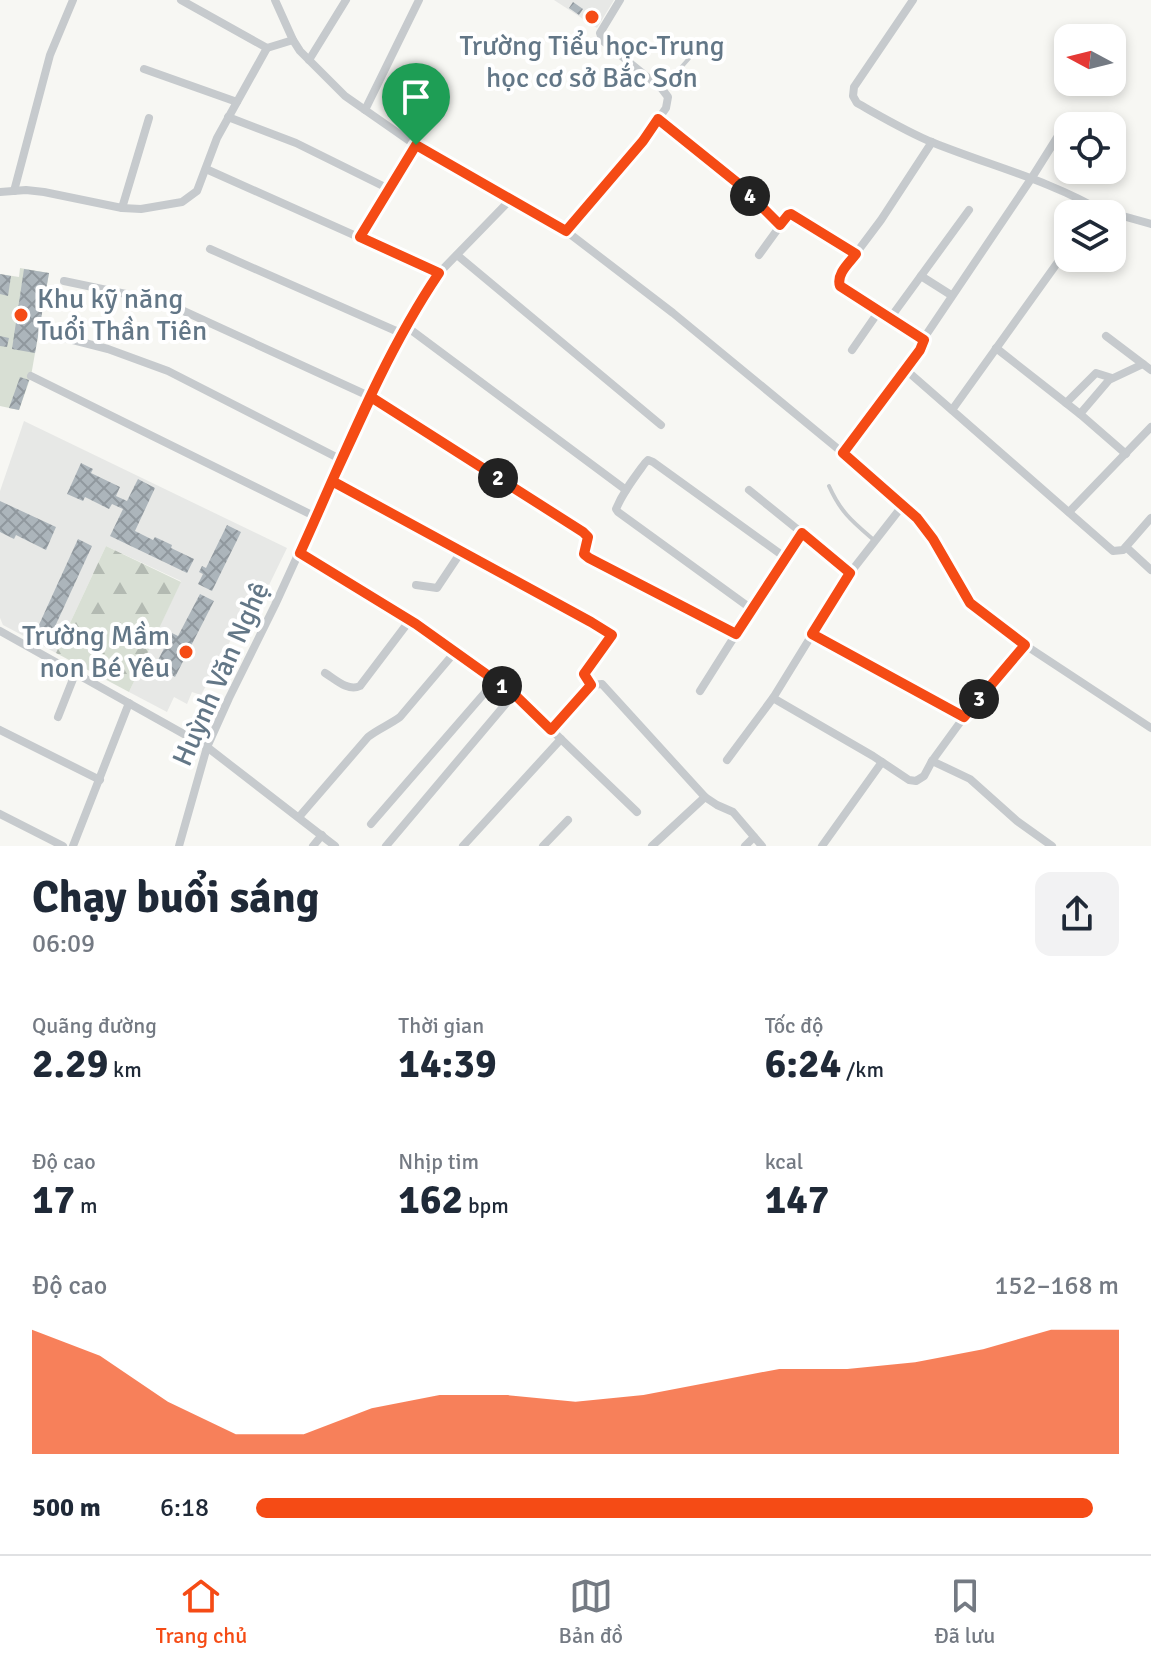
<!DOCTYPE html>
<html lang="vi">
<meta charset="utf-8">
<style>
:root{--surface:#fff;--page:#f2f2f3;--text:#1f2937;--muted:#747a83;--line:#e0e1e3;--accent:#f54b15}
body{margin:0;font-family:Signika,sans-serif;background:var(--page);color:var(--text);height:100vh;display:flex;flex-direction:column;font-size:30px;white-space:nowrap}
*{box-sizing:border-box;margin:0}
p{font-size:26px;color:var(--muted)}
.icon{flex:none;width:44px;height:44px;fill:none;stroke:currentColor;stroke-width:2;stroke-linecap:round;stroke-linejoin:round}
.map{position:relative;height:846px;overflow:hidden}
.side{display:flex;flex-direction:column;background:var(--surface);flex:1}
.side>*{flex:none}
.needle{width:52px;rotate:277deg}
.controls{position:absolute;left:1054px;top:24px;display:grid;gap:16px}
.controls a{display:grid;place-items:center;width:72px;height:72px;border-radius:16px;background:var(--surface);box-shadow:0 4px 12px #0003;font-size:40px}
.pin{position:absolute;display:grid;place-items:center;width:68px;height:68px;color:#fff;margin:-82px -34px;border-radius:50% 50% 50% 0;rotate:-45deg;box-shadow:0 0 8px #0007}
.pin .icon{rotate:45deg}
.km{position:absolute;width:40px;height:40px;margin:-20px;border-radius:50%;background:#222;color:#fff;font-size:22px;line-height:40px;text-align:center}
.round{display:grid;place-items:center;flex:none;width:84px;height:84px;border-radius:16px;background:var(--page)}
.summary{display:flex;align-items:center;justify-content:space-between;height:136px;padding:0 32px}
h1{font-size:44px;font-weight:800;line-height:60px}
.figures{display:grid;grid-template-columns:repeat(3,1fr);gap:12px;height:136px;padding:8px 32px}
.figures div{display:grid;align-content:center}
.figures b{font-size:40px;font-weight:800}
.figures small{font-size:22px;font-weight:400}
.figures p{font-size:22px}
.chart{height:224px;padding:16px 32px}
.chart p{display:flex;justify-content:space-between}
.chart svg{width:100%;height:144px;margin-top:8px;fill:var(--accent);opacity:.7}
ul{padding:0 32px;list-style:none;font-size:26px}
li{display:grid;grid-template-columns:128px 96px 1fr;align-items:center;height:60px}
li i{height:20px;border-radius:10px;background:var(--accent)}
.menu{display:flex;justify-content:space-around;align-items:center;height:112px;border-top:2px solid var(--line);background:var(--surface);font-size:22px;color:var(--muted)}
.menu a{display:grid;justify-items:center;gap:4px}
.menu .current{color:var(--accent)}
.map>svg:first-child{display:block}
.built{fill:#e7e8e6}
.forest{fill:url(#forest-firs)}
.pitch{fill:#d8dfd4}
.building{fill:url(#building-cross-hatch)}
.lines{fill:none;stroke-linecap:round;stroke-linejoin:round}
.lane{stroke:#c6cacd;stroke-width:4}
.street{stroke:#c6cacd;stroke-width:8}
.route-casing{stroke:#fff;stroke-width:16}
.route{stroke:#f54b15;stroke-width:10}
.poi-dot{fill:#f54b15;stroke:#fff;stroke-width:3}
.labels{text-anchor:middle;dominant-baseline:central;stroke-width:8;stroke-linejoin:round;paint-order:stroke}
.poi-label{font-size:28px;fill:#637787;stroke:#fff}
.street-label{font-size:28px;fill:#637787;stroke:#fff}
</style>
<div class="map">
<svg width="1151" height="846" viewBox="0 0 1151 846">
<defs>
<pattern id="forest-firs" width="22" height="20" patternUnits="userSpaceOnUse" patternTransform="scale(2)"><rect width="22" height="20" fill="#d8dfd4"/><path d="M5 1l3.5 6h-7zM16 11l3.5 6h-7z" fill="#b3bab2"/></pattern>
<pattern id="building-cross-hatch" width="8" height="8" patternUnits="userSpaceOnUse" patternTransform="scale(2)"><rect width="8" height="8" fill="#acb5bb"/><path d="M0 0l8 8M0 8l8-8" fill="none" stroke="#90989e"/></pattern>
</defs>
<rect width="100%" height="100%" fill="#f7f7f3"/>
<!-- built -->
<g class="built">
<path d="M554 0H614L597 28Z"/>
<path d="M24 421 287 548 254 616 246 612 201 695 192 692 187 704 174 697 167 712 129 692 181 581 106 546 56 653 3 625 0 618V491Z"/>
</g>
<!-- forest -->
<path class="forest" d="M106 546 181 582 129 692 56 653Z"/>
<!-- pitch -->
<path class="pitch" d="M20 268 49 273 31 376 19 410 0 406V274L19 277Z"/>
<!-- building -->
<g class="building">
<path d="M573 2 583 9 579 15 569 8Z"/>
<path d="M24 269 49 273 35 353 12 349Z"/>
<path d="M0 274 11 276 8 296 0 294Z"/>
<path d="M0 336 9 338 7 347 0 346Z"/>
<path d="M20 377 29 380 19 410 9 408Z"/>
<path d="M81 463 93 469 91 473 120 487 116 496 127 501 138 479 155 488 135 531 153 540 155 537 172 545 171 548 194 559 187 573 110 536 123 509 112 504 109 509 85 497 83 501 67 494Z"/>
<path d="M0 501 56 527 46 550 16 535 14 539 0 532Z"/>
<path d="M227 525 241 532 212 591 198 584 203 574 199 572 202 566 206 568Z"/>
<path d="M78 539 92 546 52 633 38 627Z"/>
<path d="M200 594 214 601 175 677 155 666 172 633 178 636Z"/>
</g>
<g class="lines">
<!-- lane -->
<g class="lane">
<path d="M662 89 692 55"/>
<path d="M829 486C841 513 853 522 875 541"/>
</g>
<!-- street -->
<g class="street">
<path d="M181 0 267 48"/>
<path d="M275 0 293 40 300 51 345 96 411 142 566 231 673 313 843 453 917 518 933 539 970 603 1025 645 1151 728"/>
<path d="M913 0 854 87 853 96 857 103C882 117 907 132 934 143 991 166 1052 181 1105 213"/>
<path d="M309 60 346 0"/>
<path d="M144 69 237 102"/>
<path d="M365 110 419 0"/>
<path d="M228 117 296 143 389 189"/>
<path d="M658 119 740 185 780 225"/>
<path d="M932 142 881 220 839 276 838 280 840 286 885 315 891 317 969 210"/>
<path d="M206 169 439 273"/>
<path d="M14 191 50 55 73 0"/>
<path d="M0 192 26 190 44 192 122 208 141 209 182 202 197 191 217 138 267 48 293 40"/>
<path d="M122 208 149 118"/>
<path d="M1101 214 1112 213 1151 224"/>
<path d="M566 231 643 141 666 108 668 97 662 89 603 41 600 33 620 0"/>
<path d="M360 237 416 145"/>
<path d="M210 249 403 334"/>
<path d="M457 255 661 425"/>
<path d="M759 255 788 215 791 214 856 254"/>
<path d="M921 276 951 295"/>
<path d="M64 281 164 302 371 397 583 532 588 537 584 554 589 558 736 634 802 533 749 490"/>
<path d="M888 317 924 340"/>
<path d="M407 327 626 490"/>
<path d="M1106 336 1143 364"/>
<path d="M65 338 108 349 168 371 342 460"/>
<path d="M996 348 1080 414 1126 454"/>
<path d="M852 350 879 311"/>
<path d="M906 370 1113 551 1123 550 1151 518"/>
<path d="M31 376 316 517"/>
<path d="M1066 403 1096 373 1112 378"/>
<path d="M952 410 1068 248"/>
<path d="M1080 414 1109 380 1143 364 1151 370"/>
<path d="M843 453 920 350 926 335 1031 179 1070 117"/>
<path d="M332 481 591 622 612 635 584 674 591 685"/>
<path d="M1069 512 1151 427"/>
<path d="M802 533 850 573"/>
<path d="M1126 547 1151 570"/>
<path d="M300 553 416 624 514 694 637 812"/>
<path d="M416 585 437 588 461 552"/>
<path d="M753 610 618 512 616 509C623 492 634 478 645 463L648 460 653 462 786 558"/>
<path d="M0 631 207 747 335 846"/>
<path d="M812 634 964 717"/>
<path d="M325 673C335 679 348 692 360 686L410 620"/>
<path d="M700 691 736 634"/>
<path d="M773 698 873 756 909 780 916 781 924 776 932 761 964 717 1025 645"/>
<path d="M58 717 75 674"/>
<path d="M0 730 100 780"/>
<path d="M551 730 591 685 602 684 705 797 717 805 733 812 762 846"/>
<path d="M727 760 773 698 850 573 903 505"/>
<path d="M932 761 970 779 1017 821 1052 846"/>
<path d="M0 814 63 846"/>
<path d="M299 817 368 737C378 729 389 725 400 717L455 652"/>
<path d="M371 824 495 681"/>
<path d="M73 846 129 703"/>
<path d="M179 846 207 747 229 698 275 605 360 419 393 352 418 305 439 273 511 199"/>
<path d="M313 846 322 835"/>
<path d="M386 846 514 694"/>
<path d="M463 846 561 739"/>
<path d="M543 846 568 820"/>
<path d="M652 846 705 797"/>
<path d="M745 846 754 837"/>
<path d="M822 846 882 762"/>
</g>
</g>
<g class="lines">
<defs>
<path id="route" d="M416 145 360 237 439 273C381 359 343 459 300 553L416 624 514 694 551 730 591 685 584 674 612 635 591 622 332 481 371 397 583 532 588 537 584 554 589 558 736 634 802 533 850 573 812 634 964 717 1025 645 970 603 933 539 917 518 843 453 920 350 924 340 840 286C836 274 849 263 856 254L791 214 788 215 780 225 740 185 658 119 643 141 566 231 416 145"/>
</defs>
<!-- route casing -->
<use href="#route" class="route-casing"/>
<!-- route -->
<use href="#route" class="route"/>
</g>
<!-- markers -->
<g class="poi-dot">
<circle cx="592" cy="17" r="8"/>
<circle cx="21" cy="315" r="8"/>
<circle cx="186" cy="652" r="8"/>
</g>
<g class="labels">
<!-- poi labels -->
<g class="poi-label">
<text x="592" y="46">Trường Tiểu học-Trung<tspan x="592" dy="32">học cơ sở Bắc Sơn</tspan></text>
<text x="37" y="299" text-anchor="start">Khu kỹ năng<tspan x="37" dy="32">Tuổi Thần Tiên</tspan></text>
<text x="170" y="636" text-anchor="end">Trường Mầm<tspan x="170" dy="32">non Bé Yêu</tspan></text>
</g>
<!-- street labels -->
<g class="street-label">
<text transform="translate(221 674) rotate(-66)">Huỳnh Văn Nghệ</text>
</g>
</g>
</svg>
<div class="controls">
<a><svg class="needle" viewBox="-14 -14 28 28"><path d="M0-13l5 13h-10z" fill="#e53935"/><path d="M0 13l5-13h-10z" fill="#747a83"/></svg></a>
<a><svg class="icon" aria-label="locate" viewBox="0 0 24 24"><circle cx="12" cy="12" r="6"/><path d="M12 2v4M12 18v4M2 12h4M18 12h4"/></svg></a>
<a><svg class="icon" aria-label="layers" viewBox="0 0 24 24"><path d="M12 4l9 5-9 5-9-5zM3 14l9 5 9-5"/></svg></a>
</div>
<div class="pin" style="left:416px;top:145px;background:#1e9e55"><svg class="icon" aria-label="arrive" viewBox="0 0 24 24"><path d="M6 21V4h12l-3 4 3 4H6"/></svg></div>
<b class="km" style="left:502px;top:686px">1</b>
<b class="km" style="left:498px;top:478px">2</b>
<b class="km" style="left:979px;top:699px">3</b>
<b class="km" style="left:750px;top:196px">4</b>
</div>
<section class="side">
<div class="summary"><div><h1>Chạy buổi sáng</h1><p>06:09</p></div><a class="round"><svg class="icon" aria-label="share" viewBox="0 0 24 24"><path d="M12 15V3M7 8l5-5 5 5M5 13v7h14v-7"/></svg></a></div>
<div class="figures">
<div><p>Quãng đường</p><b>2.29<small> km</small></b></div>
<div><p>Thời gian</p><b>14:39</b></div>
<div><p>Tốc độ</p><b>6:24<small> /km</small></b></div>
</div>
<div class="figures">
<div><p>Độ cao</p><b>17<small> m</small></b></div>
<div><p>Nhịp tim</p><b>162<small> bpm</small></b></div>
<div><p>kcal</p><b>147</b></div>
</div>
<div class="chart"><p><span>Độ cao</span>152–168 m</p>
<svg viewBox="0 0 160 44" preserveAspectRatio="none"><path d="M0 44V6L10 14L20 28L30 38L40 38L50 30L60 26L70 26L80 28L90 26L100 22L110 18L120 18L130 16L140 12L150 6L160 6V44z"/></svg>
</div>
<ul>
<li><b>500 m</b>6:18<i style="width:97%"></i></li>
</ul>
</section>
<nav class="menu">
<a class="current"><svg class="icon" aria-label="home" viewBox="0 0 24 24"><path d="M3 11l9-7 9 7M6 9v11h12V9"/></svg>Trang chủ</a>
<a><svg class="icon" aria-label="map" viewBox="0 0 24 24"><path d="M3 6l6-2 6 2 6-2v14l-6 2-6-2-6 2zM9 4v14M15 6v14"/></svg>Bản đồ</a>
<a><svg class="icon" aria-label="saved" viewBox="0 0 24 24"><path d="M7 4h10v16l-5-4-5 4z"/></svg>Đã lưu</a>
</nav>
